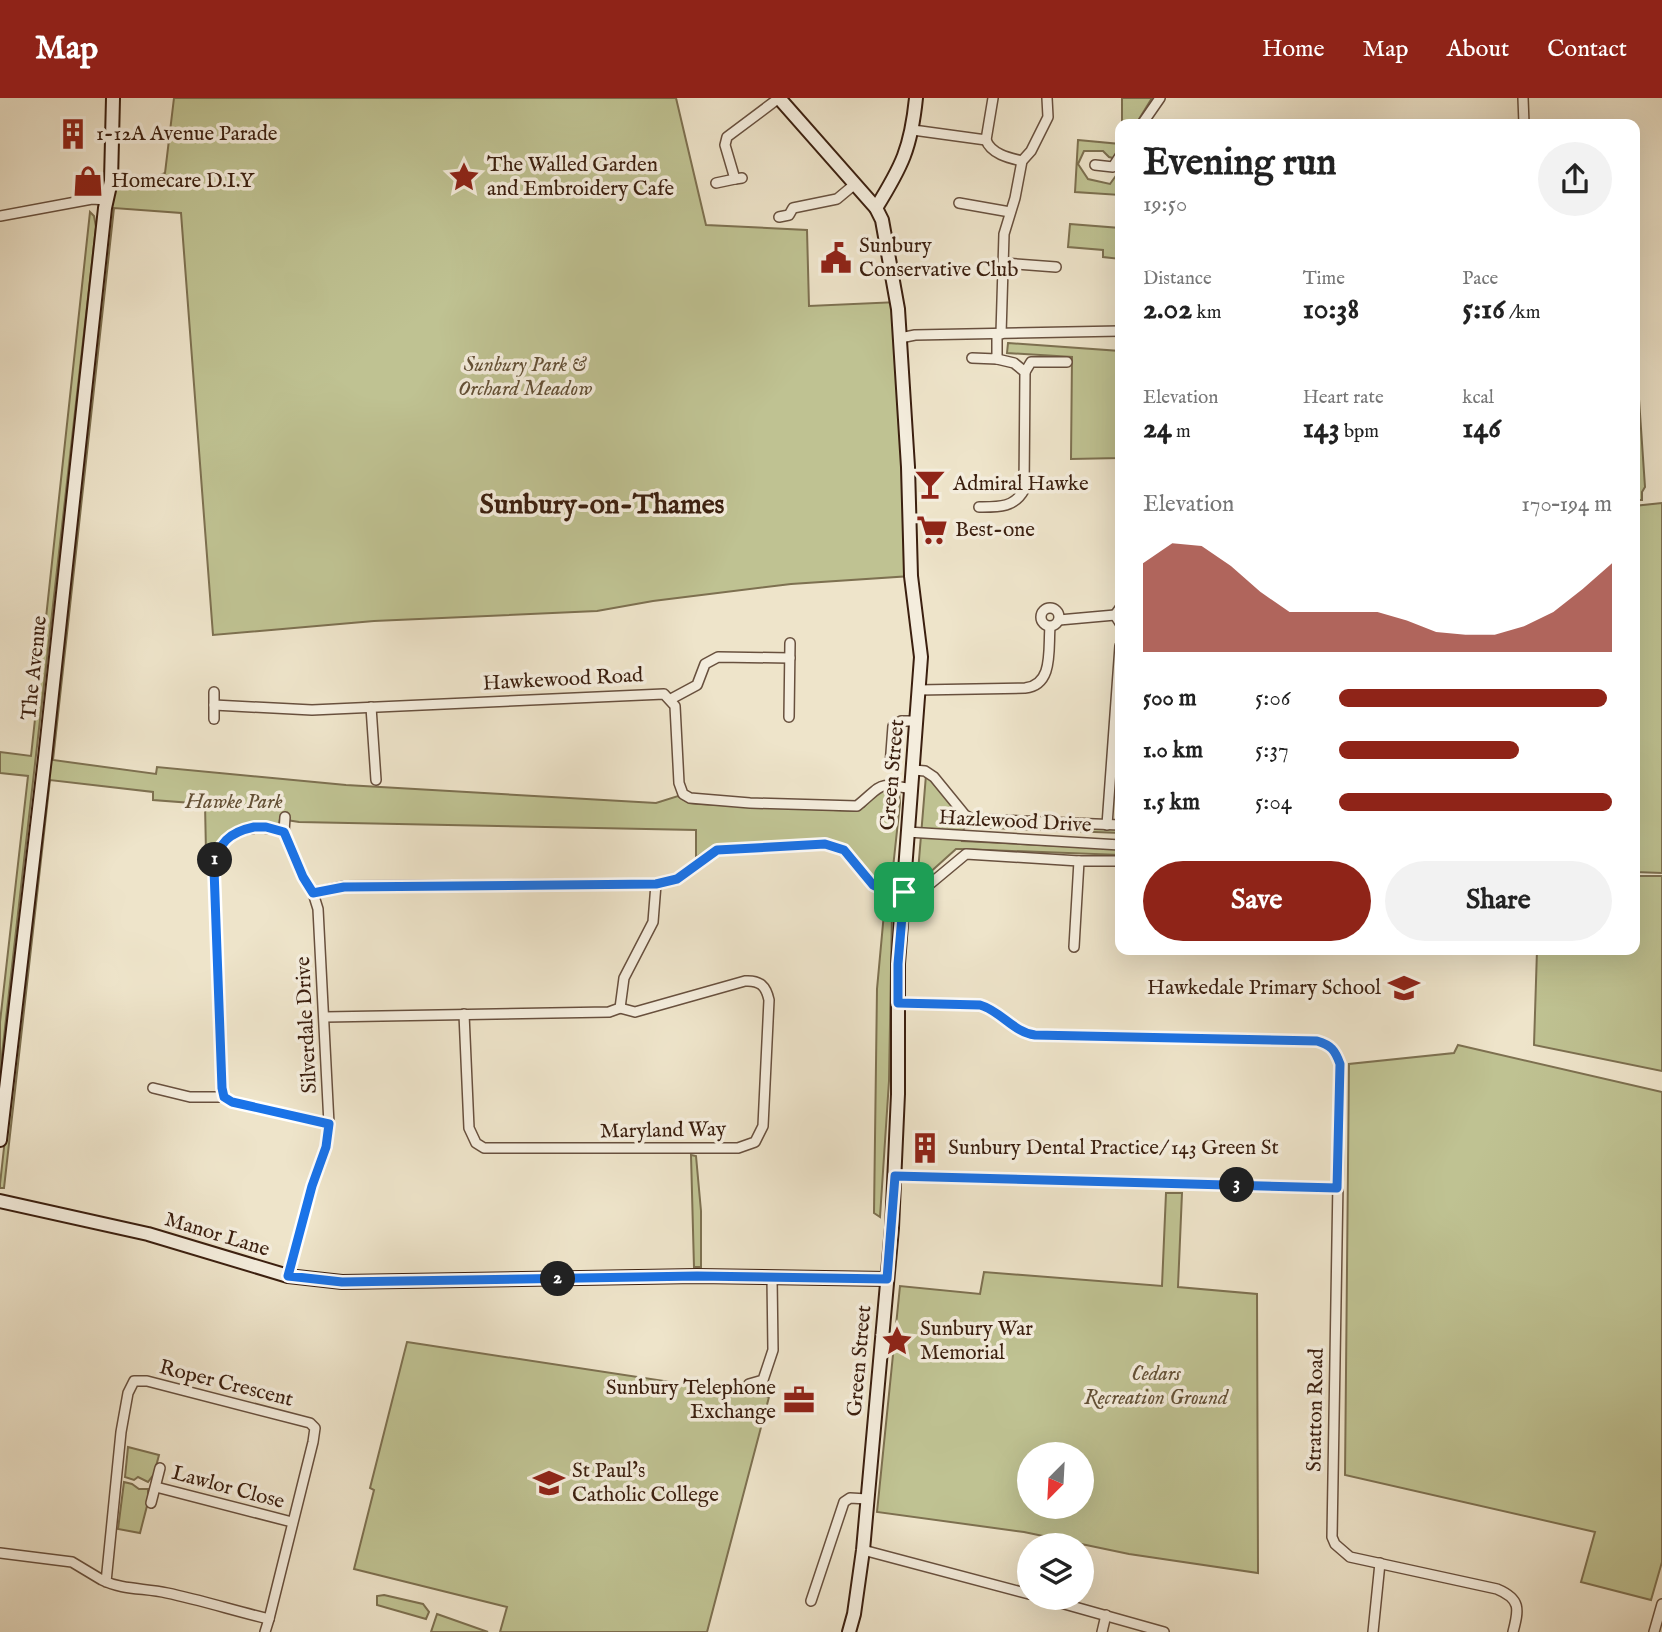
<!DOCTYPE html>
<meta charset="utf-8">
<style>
:root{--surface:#fff;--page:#f2f2f2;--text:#222;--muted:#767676;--accent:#8f2418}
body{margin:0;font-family:"IM FELL English",serif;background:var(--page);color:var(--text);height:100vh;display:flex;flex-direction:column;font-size:26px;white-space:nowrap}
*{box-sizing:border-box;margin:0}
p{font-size:23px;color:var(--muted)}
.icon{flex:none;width:38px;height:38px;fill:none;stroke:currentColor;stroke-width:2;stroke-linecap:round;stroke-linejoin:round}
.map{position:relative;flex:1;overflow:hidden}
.details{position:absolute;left:1115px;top:21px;width:525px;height:836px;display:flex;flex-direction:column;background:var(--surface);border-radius:14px;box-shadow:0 7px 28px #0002}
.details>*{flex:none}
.needle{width:46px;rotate:204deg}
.buttons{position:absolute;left:1017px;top:1344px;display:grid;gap:14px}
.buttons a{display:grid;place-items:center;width:77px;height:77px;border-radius:50%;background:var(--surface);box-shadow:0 7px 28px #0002;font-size:35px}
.pin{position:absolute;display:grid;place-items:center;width:60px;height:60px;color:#fff;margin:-30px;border-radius:14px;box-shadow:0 4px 10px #0006}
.km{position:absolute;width:35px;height:35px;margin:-18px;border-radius:50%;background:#222;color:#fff;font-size:19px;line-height:35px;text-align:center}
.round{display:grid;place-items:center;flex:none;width:74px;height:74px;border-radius:37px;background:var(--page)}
.head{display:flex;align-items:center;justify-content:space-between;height:119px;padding:0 28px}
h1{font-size:38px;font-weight:700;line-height:52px}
.figures{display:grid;grid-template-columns:repeat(3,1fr);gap:10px;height:119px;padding:7px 28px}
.figures div{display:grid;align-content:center}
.figures b{font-size:30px;font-weight:700}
.figures small{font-size:19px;font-weight:400}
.figures p{font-size:19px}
.chart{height:196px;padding:14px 28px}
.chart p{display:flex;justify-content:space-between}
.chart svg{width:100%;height:126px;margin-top:7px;fill:var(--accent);opacity:.7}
.cta{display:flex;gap:14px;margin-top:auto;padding:14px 28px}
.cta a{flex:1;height:80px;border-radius:42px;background:var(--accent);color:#fff;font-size:28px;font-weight:700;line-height:80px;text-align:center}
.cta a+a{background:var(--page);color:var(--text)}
ul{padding:0 28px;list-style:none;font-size:23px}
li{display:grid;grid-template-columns:112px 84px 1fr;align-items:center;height:52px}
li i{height:18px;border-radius:9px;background:var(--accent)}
header{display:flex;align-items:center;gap:42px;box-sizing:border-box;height:98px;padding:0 35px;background:var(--accent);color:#fff}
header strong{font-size:33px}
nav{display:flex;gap:38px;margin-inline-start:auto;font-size:24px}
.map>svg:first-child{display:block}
.green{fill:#bfc292;stroke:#7d7050;stroke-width:2;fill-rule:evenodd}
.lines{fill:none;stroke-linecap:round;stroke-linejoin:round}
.street-casing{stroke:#68503e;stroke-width:12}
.secondary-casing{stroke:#3b1f0f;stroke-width:16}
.street{stroke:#f4eddd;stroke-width:9}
.secondary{stroke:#f4eddd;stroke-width:12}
.route-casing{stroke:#fff;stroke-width:14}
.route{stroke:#1a73e8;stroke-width:9}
.labels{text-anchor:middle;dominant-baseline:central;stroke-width:7;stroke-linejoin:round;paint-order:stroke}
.poi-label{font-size:21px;fill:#3b1f0f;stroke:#f4eddd;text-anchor:start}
.park-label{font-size:21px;font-style:italic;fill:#635036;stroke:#f4eddd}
.street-label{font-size:21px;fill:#3b1f0f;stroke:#f4eddd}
.district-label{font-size:28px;font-weight:bold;fill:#3b1f0f;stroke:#f4eddd}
</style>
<header>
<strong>Map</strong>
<nav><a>Home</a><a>Map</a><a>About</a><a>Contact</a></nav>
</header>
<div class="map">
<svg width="1662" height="1534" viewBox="0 0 1662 1534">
<rect width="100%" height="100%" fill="#eee4ca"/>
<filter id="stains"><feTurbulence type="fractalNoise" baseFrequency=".00286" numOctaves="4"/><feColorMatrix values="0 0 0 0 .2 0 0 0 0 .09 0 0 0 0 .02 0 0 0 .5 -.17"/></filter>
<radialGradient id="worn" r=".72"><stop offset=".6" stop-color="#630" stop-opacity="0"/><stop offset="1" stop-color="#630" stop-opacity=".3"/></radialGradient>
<!-- green -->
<g class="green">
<path d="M174 0H676L706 127 807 132 809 208 898 204 911 478 791 486 653 503 597 513 374 523 213 537 181 115 114 110 53 662 156 676 157 669 346 687 656 705 678 698 689 705 698 706 855 713 864 709 880 691 899 692 900 705 892 779 880 783 870 780 845 749 827 741 715 748 696 759V732L299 724 280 721 279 726C246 727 229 728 209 755H206L205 706 153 702V694L50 682 4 1090H0V1086L111 83H147L165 75Z"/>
<path d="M1122 0H1152L1136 26H1122Z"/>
<path d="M1078 42 1120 46V51L1113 60 1109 59 1103 53H1084L1078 66 1088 81 1110 86 1120 72V97L1075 94Z"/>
<path d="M90 114 94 118 96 129 0 974V924L28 678 0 675V654L31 658Z"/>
<path d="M1070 126 1120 130V161L1103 159V152L1068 149Z"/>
<path d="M1634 228 1645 389 1642 394V402H1635Z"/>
<path d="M1008 245 1120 253V360L1071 361 1072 259 1007 255Z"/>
<path d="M1662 405V775L1635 774 1634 408Z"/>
<path d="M926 677 963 719 1120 729V735L964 729 962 743 1120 751V757L961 751H956L917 786Z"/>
<path d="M1635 778H1662V973L1534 947 1537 852H1634Z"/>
<path d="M886 813 892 815 889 983 880 1119 874 1115 877 891 884 815Z"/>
<path d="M1458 947 1662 994V1464L1651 1502 1581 1484 1595 1434 1345 1377 1349 966 1454 955Z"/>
<path d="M691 1057 696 1058 701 1113V1169H694Z"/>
<path d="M1166 1095H1182L1178 1189 1257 1196 1258 1475 1129 1456 1024 1434 877 1414 900 1188 980 1196 984 1174 1162 1188ZM1082 1356V1409H1029V1356Z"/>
<path d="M407 1244 769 1299 707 1534H500L507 1509 354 1471 374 1392 370 1390Z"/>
<path d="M128 1349 159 1357 154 1376 148 1384 138 1379 134 1382 125 1379Z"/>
<path d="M124 1384 132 1386 139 1391H148V1404L140 1435 118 1431Z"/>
<path d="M384 1497 423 1506 429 1514 426 1521 377 1507V1498Z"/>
<path d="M437 1516 488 1534H431Z"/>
</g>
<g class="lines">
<defs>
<g id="street">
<path d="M1523 0 1524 26"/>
<path d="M1142 26 1160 0"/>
<path d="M913 32 986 42 993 0"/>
<path d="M986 42C991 56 1009 60 1022 63"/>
<path d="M1095 67 1113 69 1120 58"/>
<path d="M742 80 735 81 725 47 727 39 779 0"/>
<path d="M716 85 735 81"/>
<path d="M959 105 1010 114"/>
<path d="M0 118 92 101 107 102"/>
<path d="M779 119 789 117 793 110 837 101 855 86"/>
<path d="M1004 165 1056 169"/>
<path d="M1001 236 1004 136 1015 100 1022 63 1031 53 1048 19 1047 0"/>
<path d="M900 240 915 237 1120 233"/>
<path d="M972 260 997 261V236"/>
<path d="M1025 274 1031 264H1067"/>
<path d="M979 409C998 409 1014 410 1024 392L1025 274 1014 265 997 261"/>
<path d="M1120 510 1115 517 1120 525"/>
<circle cx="1050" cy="519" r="9"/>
<path d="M1059 522 1115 517"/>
<path d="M918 592 1025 590C1054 587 1048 551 1050 529"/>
<path d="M671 601 697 587 705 566 718 559 790 560"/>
<path d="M214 607 312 612 664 596 675 608 679 685 683 696 690 700 750 705 857 708C884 686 876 684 912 691"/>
<path d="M371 609 376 682"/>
<path d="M789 619 790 545"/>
<path d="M214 621V594"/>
<path d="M890 668 893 628 901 623H917"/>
<path d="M914 672 925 673 934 679 965 717 973 721 1120 727"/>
<path d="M1107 727 1120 548"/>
<path d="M284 734 285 719"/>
<path d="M907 734 1120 747"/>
<path d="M313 795 344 788 656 786 677 781 717 752 825 746 844 752 873 787 885 793 904 794"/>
<path d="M904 799H910L918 796 966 756 1079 763H1120"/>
<path d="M1074 849 1079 763"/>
<path d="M898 905 980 907C1001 913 1013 934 1035 937L1317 943C1331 947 1335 952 1340 966L1332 1439 1335 1446 1350 1459 1497 1491C1521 1501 1519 1511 1513 1534"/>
<path d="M464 916 469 1030 476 1045 484 1050H738L755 1044 763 1028 769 902C766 888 760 882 745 883L635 914 620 910"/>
<path d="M325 919 609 914 620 910 624 880 653 824 656 786"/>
<path d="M153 990 190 999H224"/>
<path d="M895 1078 1337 1090"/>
<path d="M288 1178 312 1088 326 1049 329 1026 318 811 313 795 303 779 284 734C250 724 219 731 214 771L222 990 224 999 232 1004 329 1026"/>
<path d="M749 1286 763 1282 773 1252 772 1180"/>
<path d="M156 1389 292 1424"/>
<path d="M151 1405 160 1370"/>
<path d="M863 1452 1029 1496"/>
<path d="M0 1455 72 1464 102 1482C122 1492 145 1490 167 1495 201 1502 235 1513 269 1521L313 1344 315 1330 310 1325 147 1283H134L128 1295 121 1334 106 1484"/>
<path d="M1043 1500 1164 1534"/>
<path d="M811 1503 844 1404 850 1400 867 1401"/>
<path d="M265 1534 269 1521"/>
<path d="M1102 1534 1106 1517"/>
<path d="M1373 1534 1380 1465"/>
<path d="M1654 1534 1662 1506"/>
</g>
<g id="secondary">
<path d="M779 0 876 110 882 122 898 211 908 369 911 478 921 559 898 866V996L892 1130 863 1452 854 1516 849 1534"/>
<path d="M876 110C902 68 911 50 916 0"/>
<path d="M0 1042 45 660 105 110 111 83 113 0"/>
<path d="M0 1103 148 1136 288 1178 342 1184 697 1178 887 1181"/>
</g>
</defs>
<!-- street casing -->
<use href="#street" class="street-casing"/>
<!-- secondary casing -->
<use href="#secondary" class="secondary-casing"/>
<!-- street -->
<use href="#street" class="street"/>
<!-- secondary -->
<use href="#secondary" class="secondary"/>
</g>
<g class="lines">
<defs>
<path id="route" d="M254 729H266L284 734 303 779 313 795 344 789 656 786 677 781 717 752 825 746 844 752 873 787 885 793 904 794 898 866V905L980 907C1001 913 1013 934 1035 937L1317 943C1331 947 1335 952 1340 966L1337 1090 895 1078 887 1181 697 1178 342 1184 288 1178 312 1088 326 1049 329 1026 232 1004 224 999 222 990 214 771C217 745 230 734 254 729Z"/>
</defs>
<!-- route casing -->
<use href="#route" class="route-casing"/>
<!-- route -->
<use href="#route" class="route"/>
</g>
<!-- icons -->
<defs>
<symbol id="building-bare" viewBox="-9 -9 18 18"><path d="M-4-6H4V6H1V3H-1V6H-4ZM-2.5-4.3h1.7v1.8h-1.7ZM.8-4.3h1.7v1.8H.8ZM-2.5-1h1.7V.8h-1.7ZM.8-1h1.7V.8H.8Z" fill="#8f2418" stroke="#f4eddd" stroke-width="2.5" paint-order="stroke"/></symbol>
<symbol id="sight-bare" viewBox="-9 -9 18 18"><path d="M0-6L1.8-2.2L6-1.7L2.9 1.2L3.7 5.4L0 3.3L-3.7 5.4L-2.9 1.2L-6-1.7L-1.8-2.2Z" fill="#8f2418" stroke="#f4eddd" stroke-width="2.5" paint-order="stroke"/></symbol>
<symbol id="shop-bare" viewBox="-9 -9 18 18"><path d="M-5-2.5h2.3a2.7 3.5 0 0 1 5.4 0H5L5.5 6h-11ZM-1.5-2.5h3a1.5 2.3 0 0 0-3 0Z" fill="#8f2418" stroke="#f4eddd" stroke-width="2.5" paint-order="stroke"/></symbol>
<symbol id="civic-bare" viewBox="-9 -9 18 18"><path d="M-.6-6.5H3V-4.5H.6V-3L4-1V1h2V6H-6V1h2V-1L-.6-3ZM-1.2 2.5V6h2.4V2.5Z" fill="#8f2418" stroke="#f4eddd" stroke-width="2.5" paint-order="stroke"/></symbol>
<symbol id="bar-bare" viewBox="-9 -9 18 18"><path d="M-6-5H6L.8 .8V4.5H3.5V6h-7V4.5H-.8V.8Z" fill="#8f2418" stroke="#f4eddd" stroke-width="2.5" paint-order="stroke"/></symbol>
<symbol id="supermarket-bare" viewBox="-9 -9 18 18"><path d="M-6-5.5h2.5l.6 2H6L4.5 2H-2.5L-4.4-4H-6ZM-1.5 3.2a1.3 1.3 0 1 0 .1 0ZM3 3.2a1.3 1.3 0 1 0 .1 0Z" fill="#8f2418" stroke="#f4eddd" stroke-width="2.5" paint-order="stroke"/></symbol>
<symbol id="school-bare" viewBox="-9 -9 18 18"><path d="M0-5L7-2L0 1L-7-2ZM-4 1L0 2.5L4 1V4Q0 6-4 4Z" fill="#8f2418" stroke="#f4eddd" stroke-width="2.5" paint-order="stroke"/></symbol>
<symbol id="office-bare" viewBox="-9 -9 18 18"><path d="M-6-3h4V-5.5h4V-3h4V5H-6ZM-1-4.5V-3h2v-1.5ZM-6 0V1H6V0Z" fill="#8f2418" stroke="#f4eddd" stroke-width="2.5" paint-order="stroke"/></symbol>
</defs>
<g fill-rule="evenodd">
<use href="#building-bare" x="51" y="14" width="44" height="44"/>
<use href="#sight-bare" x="442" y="57" width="44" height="44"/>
<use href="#shop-bare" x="66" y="61" width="44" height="44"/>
<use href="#civic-bare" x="814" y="138" width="44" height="44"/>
<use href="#bar-bare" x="908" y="364" width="44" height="44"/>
<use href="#supermarket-bare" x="910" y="410" width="44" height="44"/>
<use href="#school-bare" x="1382" y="868" width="44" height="44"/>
<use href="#building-bare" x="903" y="1028" width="44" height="44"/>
<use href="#sight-bare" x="875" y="1221" width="44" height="44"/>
<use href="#office-bare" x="777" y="1280" width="44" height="44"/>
<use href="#school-bare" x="527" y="1363" width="44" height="44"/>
</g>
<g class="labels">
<!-- poi labels -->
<g class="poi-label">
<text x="96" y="36">1-12A Avenue Parade</text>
<text x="487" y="67">The Walled Garden<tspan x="487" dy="24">and Embroidery Cafe</tspan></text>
<text x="111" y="83">Homecare D.I.Y</text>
<text x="859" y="148">Sunbury<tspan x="859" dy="24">Conservative Club</tspan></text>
<text x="953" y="386">Admiral Hawke</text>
<text x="955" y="432">Best-one</text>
<text x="1381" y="890" text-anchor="end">Hawkedale Primary School</text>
<text x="948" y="1050">Sunbury Dental Practice/ 143 Green St</text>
<text x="920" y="1231">Sunbury War<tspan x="920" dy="24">Memorial</tspan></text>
<text x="776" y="1290" text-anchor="end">Sunbury Telephone<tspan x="776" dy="24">Exchange</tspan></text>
<text x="572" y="1373">St Paul's<tspan x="572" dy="24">Catholic College</tspan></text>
</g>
<!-- park labels -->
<g class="park-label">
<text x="525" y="267">Sunbury Park &amp;<tspan x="525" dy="24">Orchard Meadow</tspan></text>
<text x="234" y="704">Hawke Park</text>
<text x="1156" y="1276">Cedars<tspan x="1156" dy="24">Recreation Ground</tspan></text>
</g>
<!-- street labels -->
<g class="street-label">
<text transform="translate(35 570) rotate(-84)">The Avenue</text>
<text transform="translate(563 582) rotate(-3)">Hawkewood Road</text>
<text transform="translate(893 677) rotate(-85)">Green Street</text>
<text transform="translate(1015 724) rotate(3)">Hazlewood Drive</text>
<text transform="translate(307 927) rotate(-93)">Silverdale Drive</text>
<text transform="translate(663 1033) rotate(-1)">Maryland Way</text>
<text transform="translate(217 1137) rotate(17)">Manor Lane</text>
<text transform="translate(860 1263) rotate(-85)">Green Street</text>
<text transform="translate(226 1286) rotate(14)">Roper Crescent</text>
<text transform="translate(1316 1312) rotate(-89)">Stratton Road</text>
<text transform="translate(228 1390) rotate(15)">Lawlor Close</text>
</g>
<!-- district labels -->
<g class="district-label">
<text x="602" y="407">Sunbury-on-Thames</text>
</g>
</g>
<rect width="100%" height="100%" filter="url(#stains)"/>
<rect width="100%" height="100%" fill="url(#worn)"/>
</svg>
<div class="buttons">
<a><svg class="needle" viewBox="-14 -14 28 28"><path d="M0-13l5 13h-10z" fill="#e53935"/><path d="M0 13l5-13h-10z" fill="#767676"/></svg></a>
<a><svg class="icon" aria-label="layers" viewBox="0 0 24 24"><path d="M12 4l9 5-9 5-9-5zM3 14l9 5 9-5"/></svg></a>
</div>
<div class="pin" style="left:904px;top:794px;background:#1e9e55"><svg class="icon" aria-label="arrive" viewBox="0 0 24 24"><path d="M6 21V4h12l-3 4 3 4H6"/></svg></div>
<b class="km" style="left:215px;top:762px">1</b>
<b class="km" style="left:558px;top:1181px">2</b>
<b class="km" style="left:1237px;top:1087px">3</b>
<section class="details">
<div class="head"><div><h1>Evening run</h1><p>19:50</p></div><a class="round"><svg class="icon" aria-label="share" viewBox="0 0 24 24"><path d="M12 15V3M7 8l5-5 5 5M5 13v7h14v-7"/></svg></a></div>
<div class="figures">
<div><p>Distance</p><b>2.02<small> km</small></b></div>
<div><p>Time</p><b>10:38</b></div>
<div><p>Pace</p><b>5:16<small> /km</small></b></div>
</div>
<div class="figures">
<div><p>Elevation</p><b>24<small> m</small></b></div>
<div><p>Heart rate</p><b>143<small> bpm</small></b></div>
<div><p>kcal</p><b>146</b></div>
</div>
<div class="chart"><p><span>Elevation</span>170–194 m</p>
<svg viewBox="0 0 160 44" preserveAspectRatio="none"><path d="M0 44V13L10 6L20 7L30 14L40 23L50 30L60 30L70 30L80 30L90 33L100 37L110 38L120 38L130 35L140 30L150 22L160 13V44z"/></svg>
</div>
<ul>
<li><b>500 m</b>5:06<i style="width:98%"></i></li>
<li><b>1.0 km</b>5:37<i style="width:66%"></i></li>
<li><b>1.5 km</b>5:04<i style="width:100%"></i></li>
</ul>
<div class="cta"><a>Save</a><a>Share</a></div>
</section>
</div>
